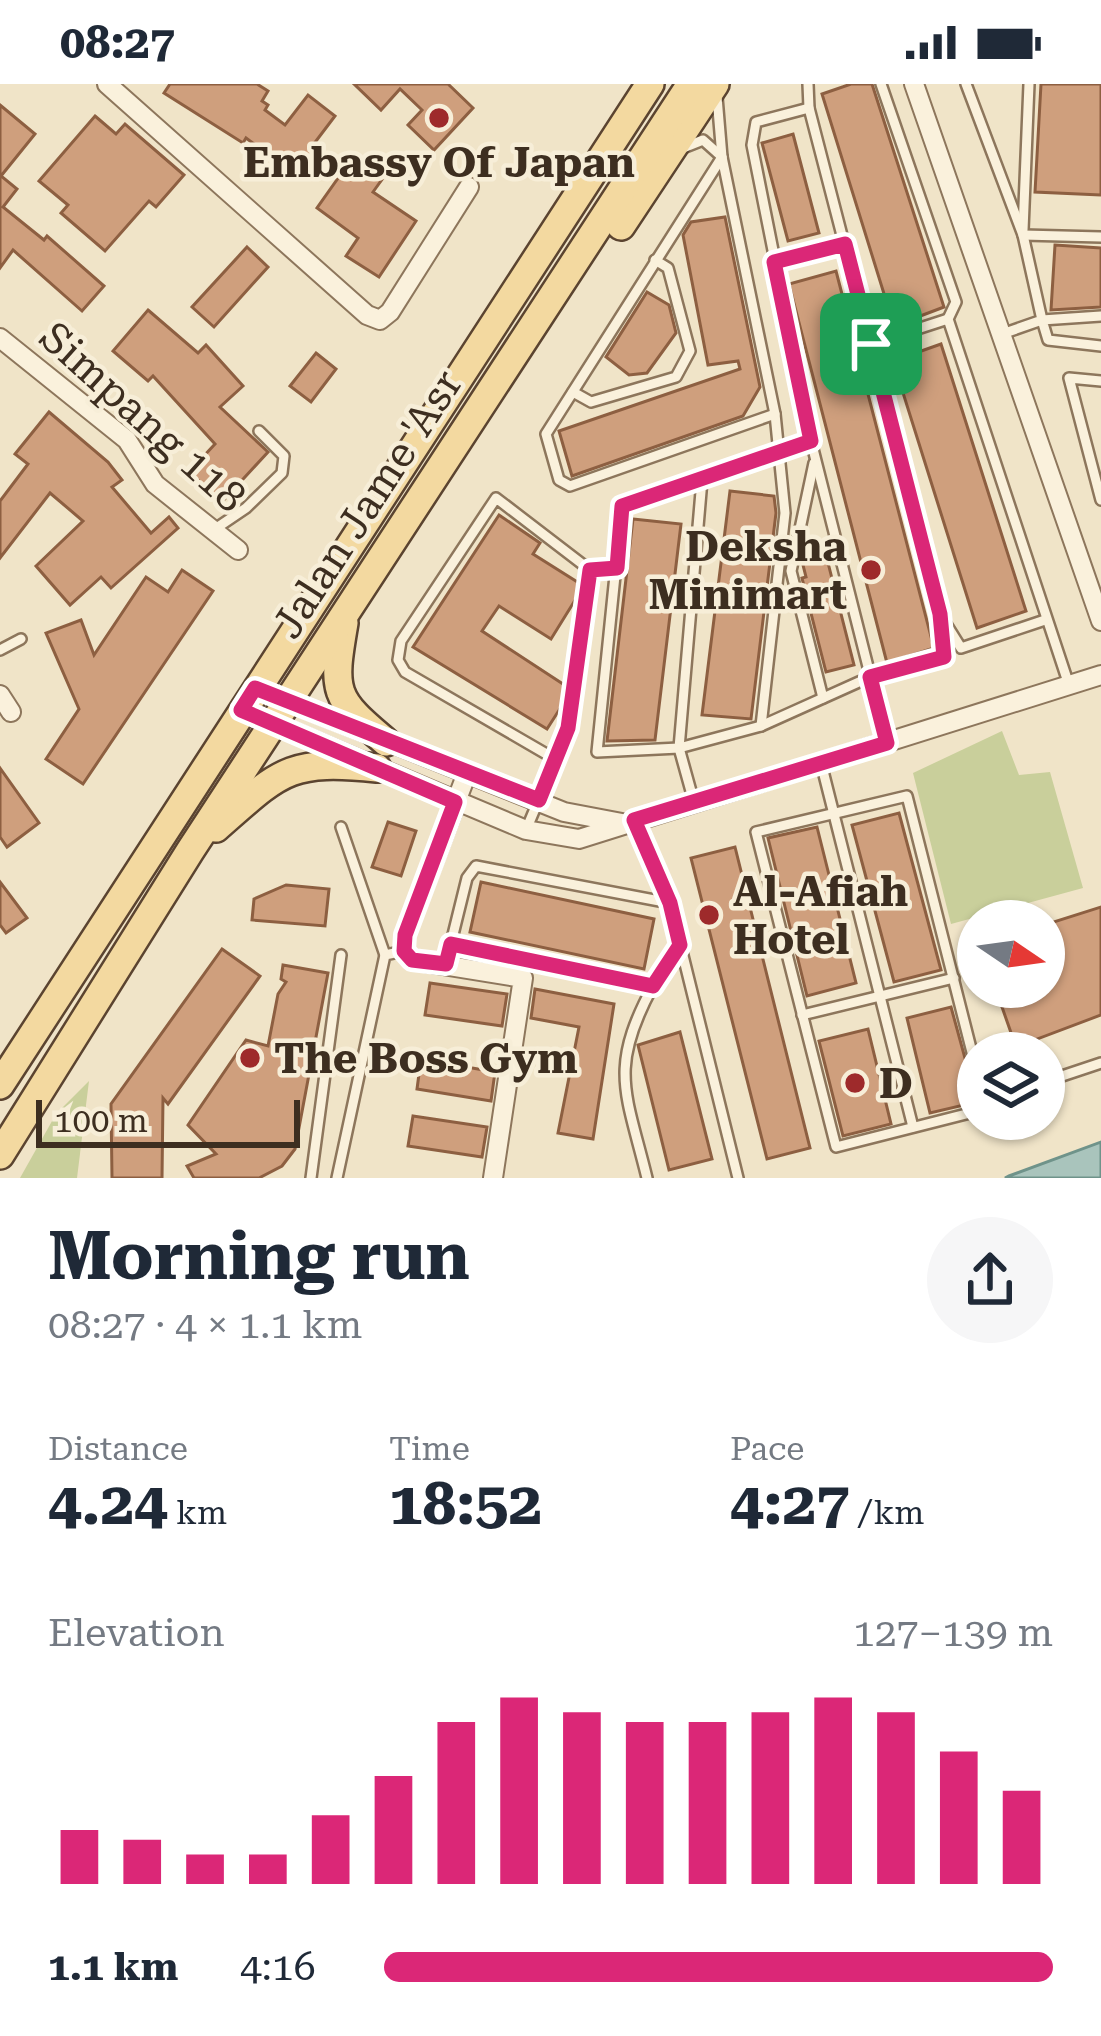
<!DOCTYPE html>
<meta charset="utf-8">
<style>
:root{--surface:#fff;--page:#f6f6f7;--text:#1f2937;--muted:#747a83;--accent:#db2777}
body{margin:0;font-family:"Roboto Serif",serif;background:var(--page);color:var(--text);height:100vh;display:flex;flex-direction:column;font-size:45px;white-space:nowrap}
*{box-sizing:border-box;margin:0}
p{font-size:39px;color:var(--muted)}
.icon{flex:none;width:66px;height:66px;fill:none;stroke:currentColor;stroke-width:2;stroke-linecap:round;stroke-linejoin:round}
.map{position:relative;height:1094px;overflow:hidden}
.side{display:flex;flex-direction:column;background:var(--surface);flex:1}
.side>*{flex:none}
.needle{width:78px;rotate:103deg}
.tools{position:absolute;left:957px;top:816px;display:grid;gap:24px}
.tools a{display:grid;place-items:center;width:108px;height:108px;border-radius:50%;background:var(--surface);box-shadow:0 3px 9px #0004;font-size:60px}
.scale{position:absolute;left:36px;bottom:30px;width:264px;box-sizing:border-box;padding-left:12px;border:6px solid #3d2e20;border-top:0;font-size:33px;line-height:42px;white-space:nowrap;color:#3d2e20;-webkit-text-stroke:9px #f7eed8;paint-order:stroke}
.pin{position:absolute;display:grid;place-items:center;width:102px;height:102px;color:#fff;margin:-51px;border-radius:24px;box-shadow:0 6px 18px #0006}
.round{display:grid;place-items:center;flex:none;width:126px;height:126px;border-radius:63px;background:var(--page)}
.head{display:flex;align-items:center;justify-content:space-between;height:204px;padding:0 48px}
h1{font-size:66px;font-weight:700;line-height:90px}
.figures{display:grid;grid-template-columns:repeat(3,1fr);gap:18px;height:204px;padding:12px 48px}
.figures div{display:grid;align-content:center}
.figures b{font-size:60px;font-weight:700}
.figures small{font-size:33px;font-weight:400}
.figures p{font-size:33px}
.chart{height:336px;padding:24px 48px}
.chart p{display:flex;justify-content:space-between}
.chart svg{width:100%;height:216px;margin-top:12px;stroke:var(--accent);stroke-width:6}
ul{padding:0 48px;list-style:none;font-size:39px}
li{display:grid;grid-template-columns:192px 144px 1fr;align-items:center;height:90px}
li i{height:30px;border-radius:15px;background:var(--accent)}
.status{display:flex;justify-content:space-between;align-items:center;height:84px;padding:0 60px;background:var(--surface);direction:ltr}
.status svg{height:33px;fill:currentColor}
.map>svg:first-child{display:block}
.green{fill:#c9cf9b}
.water{fill:#a9c4bc;stroke:#6f938a;stroke-width:3}
.building{fill:#cf9f7d;stroke:#8d5f41;stroke-width:3}
.lines{fill:none;stroke-linecap:round;stroke-linejoin:round}
.service-casing{stroke:#8d765c;stroke-width:14}
.minor-casing{stroke:#8d765c;stroke-width:22}
.primary-casing{stroke:#5b4430;stroke-width:32}
.service{stroke:#faf1dc;stroke-width:9}
.minor{stroke:#faf1dc;stroke-width:18}
.primary{stroke:#f3d9a0;stroke-width:27}
.route-casing{stroke:#fff;stroke-width:24}
.route{stroke:#db2777;stroke-width:15}
.poi-dot{fill:#9e2a2b;stroke:#f7eed8;stroke-width:4.5}
.labels{text-anchor:middle;dominant-baseline:central;stroke-width:9;stroke-linejoin:round;paint-order:stroke}
.poi-label{font-size:42px;font-weight:bold;fill:#3d2e20;stroke:#f7eed8;text-anchor:start}
.street-label{font-size:42px;fill:#3d2e20;stroke:#f7eed8}
</style>
<div class="status"><b>08:27</b><svg viewBox="0 0 49 12"><path d="M0 12V9h3v3zM5 12V6h3v6zM10 12V3h3v9zM15 12V0h3v12zM26 1h20v11H26zM47 4h2v5h-2z"/></svg></div>
<div class="map">
<svg width="1101" height="1094" viewBox="0 0 1101 1094">
<rect width="100%" height="100%" fill="#f0e4c8"/>
<!-- green -->
<g class="green">
<path d="M1002 647 1019 691 1050 688 1083 804 951 840 913 689Z"/>
<path d="M89 997 77 1094H20L56 1030Z"/>
</g>
<!-- water -->
<path class="water" d="M1101 1058V1094H1005L1009 1092Z"/>
<!-- building -->
<g class="building">
<path d="M170 0H257L268 7 262 17 268 21 265 26 285 41 308 11 335 32 313 61 320 66 301 94 246 54 243 59 164 9Z"/>
<path d="M354 0H448L473 24 434 66 408 41 422 26 400 5 381 26Z"/>
<path d="M851 0H872L944 223 894 242 822 10Z"/>
<path d="M1041 0H1101V111L1035 108Z"/>
<path d="M0 21 35 50 1 92 17 105 3 123 44 156 47 152 104 202 82 227 13 166 0 184Z"/>
<path d="M95 32 116 50 125 40 184 91 156 123 149 117 105 167 61 129 68 121 39 97Z"/>
<path d="M793 50 819 149 788 157 762 59Z"/>
<path d="M353 73 383 94 373 108 416 137 379 193 346 172 358 154 317 124Z"/>
<path d="M725 133 760 303 743 332 572 392 559 347 740 285 738 277 708 281 683 151 691 138Z"/>
<path d="M1055 161 1101 164V223L1051 226Z"/>
<path d="M247 163 268 183 214 243 192 223Z"/>
<path d="M836 187 934 564 887 579 789 200Z"/>
<path d="M647 208 669 221 676 249 647 289 629 291 606 273Z"/>
<path d="M148 226 198 269 206 261 243 302 220 323 268 368 222 418 189 388 215 360 153 292 148 297 113 267Z"/>
<path d="M941 260 1026 527 977 544 893 277Z"/>
<path d="M316 269 336 285 311 318 290 302Z"/>
<path d="M49 328 108 378 122 396 112 403 151 449 169 433 178 444 111 504 101 493 70 521 36 482 83 437 50 409 0 474V417L28 380 15 370Z"/>
<path d="M730 407 774 412 776 429 751 635 702 631Z"/>
<path d="M499 431 540 459 533 470 579 499 577 513 551 555 499 522 482 547 566 602 563 620 547 645 413 563Z"/>
<path d="M633 435 681 440 655 656 607 657Z"/>
<path d="M826 471 854 581 826 588 802 494 806 493 802 477Z"/>
<path d="M182 486 213 507 83 700 46 675 79 625 46 549 81 536 94 571 146 493 168 508Z"/>
<path d="M0 684 39 739 7 763 0 753Z"/>
<path d="M899 729 941 886 894 898 852 741Z"/>
<path d="M388 738 416 747 401 792 372 783Z"/>
<path d="M817 743 856 899 807 912 768 754Z"/>
<path d="M735 763 810 1064 767 1075 691 774Z"/>
<path d="M0 798 27 834 6 849 0 841Z"/>
<path d="M481 798 654 835 644 885 470 848Z"/>
<path d="M286 801 329 805 325 842 252 836 254 815Z"/>
<path d="M1101 823V931L1016 963 995 903H1044V841Z"/>
<path d="M222 865 260 892 168 1020 163 1014 162 1094H112L111 1020Z"/>
<path d="M283 881 328 889 295 1065 282 1082 259 1094H194L187 1082 216 1070 188 1041 246 956 268 962 278 910 286 898 281 895Z"/>
<path d="M430 899 507 910 502 942 425 931Z"/>
<path d="M535 905 614 920 593 1055 558 1049 579 943 531 934Z"/>
<path d="M951 923 977 1018 930 1029 907 934Z"/>
<path d="M868 945 891 1040 843 1052 819 957Z"/>
<path d="M680 948 712 1075 669 1086 638 961Z"/>
<path d="M421 975 495 988 491 1017 417 1005Z"/>
<path d="M413 1032 487 1043 482 1073 408 1062Z"/>
</g>
<g class="lines">
<defs>
<g id="service">
<path d="M808 0 809 24 940 530 944 573 870 593 761 642 679 664 597 668 622 423 811 357"/>
<path d="M881 0 956 218 948 235 1069 601"/>
<path d="M966 0 1023 151 1042 236 1002 250"/>
<path d="M717 13 722 73 775 330 785 429 761 642"/>
<path d="M809 24 756 38 752 61 811 357 887 658"/>
<path d="M683 64 703 56 722 73"/>
<path d="M722 73 546 350 559 396 570 402 775 330"/>
<path d="M1023 146 1029 0"/>
<path d="M1023 151 1101 153"/>
<path d="M774 178 845 160"/>
<path d="M1101 232 1042 236 1048 256 1101 262"/>
<path d="M871 260 948 235"/>
<path d="M1101 297 1069 294 1101 416"/>
<path d="M573 308 591 318 676 293 690 267 668 184 655 176"/>
<path d="M814 379 791 487 823 614"/>
<path d="M215 445 246 424 282 389 284 372 259 347"/>
<path d="M941 532 961 564 1045 536"/>
<path d="M0 566 21 555"/>
<path d="M821 679 913 1043"/>
<path d="M694 718 679 664 702 396"/>
<path d="M634 736 670 819 738 1094"/>
<path d="M341 743 385 871"/>
<path d="M526 746 569 644 590 486 496 414 401 557 398 576 405 588 555 675"/>
<path d="M451 860 653 902 680 861"/>
<path d="M446 879 467 794 476 782 670 819"/>
<path d="M802 931 954 894"/>
<path d="M978 992 907 712 756 748 836 1063 978 1027"/>
<path d="M1044 998 1101 979"/>
<path d="M311 1094 341 871"/>
<path d="M337 1094 385 871 404 867"/>
<path d="M647 1094C626 1008 608 985 653 902"/>
</g>
<g id="minor">
<path d="M107 0 367 231 380 236 390 228 469 103"/>
<path d="M914 0 1101 537"/>
<path d="M0 254 127 356 155 400 238 466"/>
<path d="M255 604 564 728 622 739"/>
<path d="M0 611 11 628"/>
<path d="M241 626 526 746 579 755 1101 591"/>
<path d="M467 689 405 851 404 867 412 876 523 894 493 1094"/>
</g>
<g id="primary">
<path d="M621 142 715 0"/>
<path d="M344 539C332 608 333 614 386 658"/>
<path d="M216 744C281 687 288 675 377 684"/>
<path d="M0 1001 650 0"/>
<path d="M0 1071 190 767 691 0"/>
</g>
</defs>
<!-- service casing -->
<use href="#service" class="service-casing"/>
<!-- minor casing -->
<use href="#minor" class="minor-casing"/>
<!-- primary casing -->
<use href="#primary" class="primary-casing"/>
<!-- service -->
<use href="#service" class="service"/>
<!-- minor -->
<use href="#minor" class="minor"/>
<!-- primary -->
<use href="#primary" class="primary"/>
</g>
<g class="lines">
<defs>
<path id="route" d="M845 160 940 530 944 573 870 593 887 659 634 736 670 819 680 861 653 902 451 860 446 880 412 876 404 867 405 851 455 718 241 626 255 604 539 716 568 644 590 486 617 484 622 422 811 357 774 178Z"/>
</defs>
<!-- route casing -->
<use href="#route" class="route-casing"/>
<!-- route -->
<use href="#route" class="route"/>
</g>
<!-- markers -->
<g class="poi-dot">
<circle cx="439" cy="34" r="12"/>
<circle cx="871" cy="486" r="12"/>
<circle cx="709" cy="831" r="12"/>
<circle cx="250" cy="974" r="12"/>
<circle cx="855" cy="999" r="12"/>
</g>
<g class="labels">
<!-- poi labels -->
<g class="poi-label">
<text x="439" y="78" text-anchor="middle">Embassy Of Japan</text>
<text x="847" y="462" text-anchor="end">Deksha<tspan x="847" dy="48">Minimart</tspan></text>
<text x="733" y="807">Al-Afiah<tspan x="733" dy="48">Hotel</tspan></text>
<text x="274" y="974">The Boss Gym</text>
<text x="879" y="999">D</text>
</g>
<!-- street labels -->
<g class="street-label">
<text transform="translate(143 333) rotate(42)">Simpang 118</text>
<text transform="translate(367 420) rotate(-57)">Jalan Jame 'Asr</text>
</g>
</g>
</svg>
<div class="tools">
<a><svg class="needle" viewBox="-14 -14 28 28"><path d="M0-13l5 13h-10z" fill="#e53935"/><path d="M0 13l5-13h-10z" fill="#747a83"/></svg></a>
<a><svg class="icon" aria-label="layers" viewBox="0 0 24 24"><path d="M12 4l9 5-9 5-9-5zM3 14l9 5 9-5"/></svg></a>
</div>
<div class="scale">100 m</div>
<div class="pin" style="left:871px;top:260px;background:#1e9e55"><svg class="icon" aria-label="arrive" viewBox="0 0 24 24"><path d="M6 21V4h12l-3 4 3 4H6"/></svg></div>
</div>
<section class="side">
<div class="head"><div><h1>Morning run</h1><p>08:27 · 4 × 1.1 km</p></div><a class="round"><svg class="icon" aria-label="share" viewBox="0 0 24 24"><path d="M12 15V3M7 8l5-5 5 5M5 13v7h14v-7"/></svg></a></div>
<div class="figures">
<div><p>Distance</p><b>4.24<small> km</small></b></div>
<div><p>Time</p><b>18:52</b></div>
<div><p>Pace</p><b>4:27<small> /km</small></b></div>
</div>
<div class="chart"><p><span>Elevation</span>127–139 m</p>
<svg viewBox="0 0 160 44" preserveAspectRatio="none"><path d="M5 44V33M15 44V35M25 44V38M35 44V38M45 44V30M55 44V22M65 44V11M75 44V6M85 44V9M95 44V11M105 44V11M115 44V9M125 44V6M135 44V9M145 44V17M155 44V25"/></svg>
</div>
<ul>
<li><b>1.1 km</b>4:16<i style="width:100%"></i></li>
</ul>
</section>
